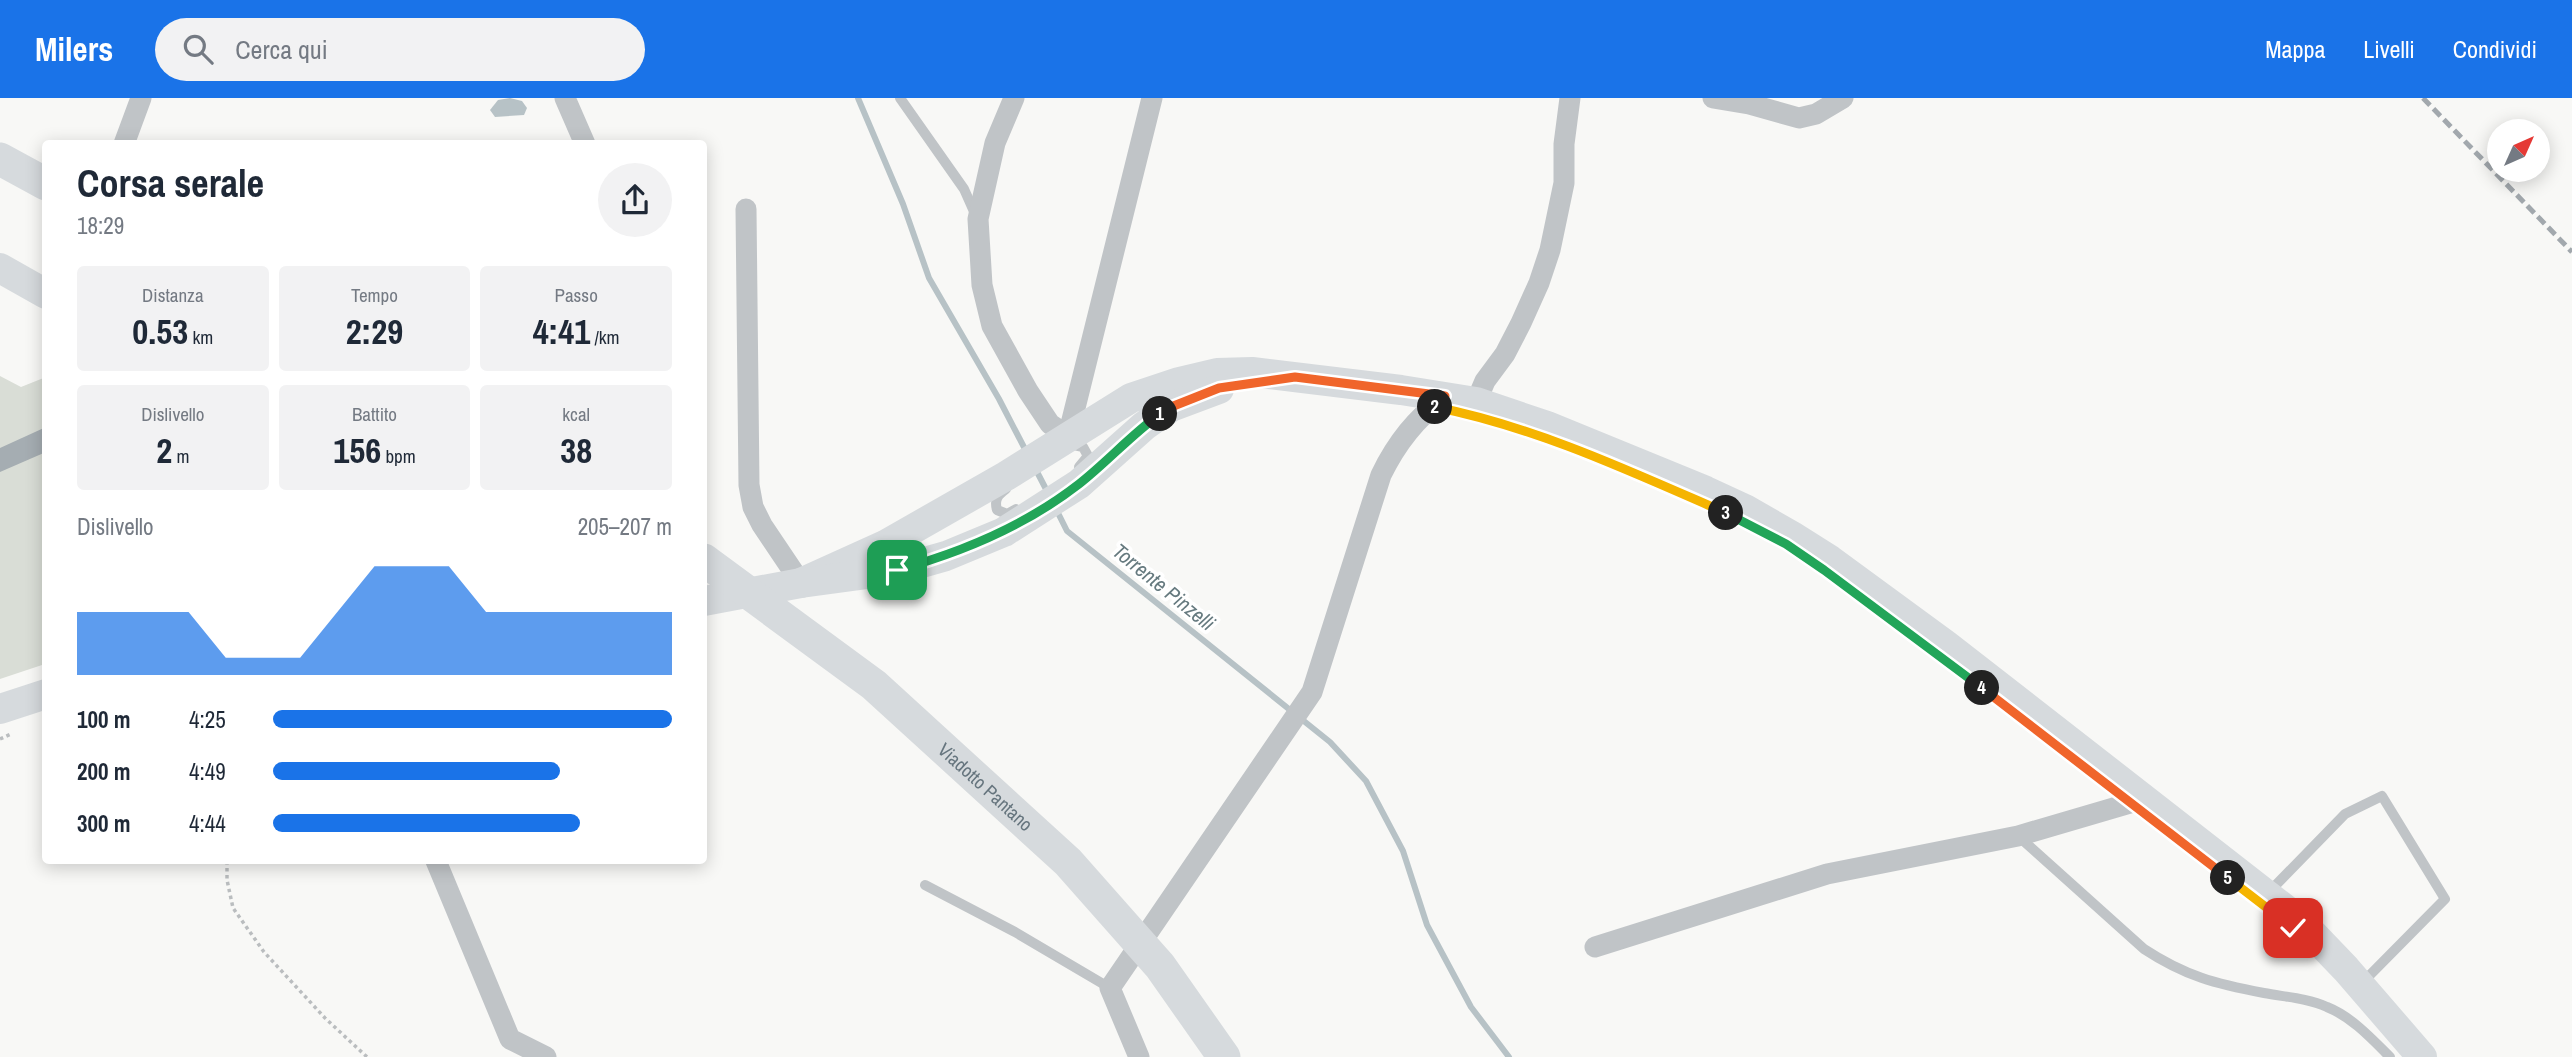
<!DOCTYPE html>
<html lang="it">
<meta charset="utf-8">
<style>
:root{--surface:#fff;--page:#f2f2f3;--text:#1f2937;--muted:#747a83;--accent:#1a73e8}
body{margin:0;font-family:"Archivo Narrow",sans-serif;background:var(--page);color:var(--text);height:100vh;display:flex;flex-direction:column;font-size:26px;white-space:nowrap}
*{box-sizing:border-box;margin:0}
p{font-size:23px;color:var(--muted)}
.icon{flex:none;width:38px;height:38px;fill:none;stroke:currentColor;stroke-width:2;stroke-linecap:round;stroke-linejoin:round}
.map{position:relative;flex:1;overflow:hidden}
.panel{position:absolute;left:42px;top:42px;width:665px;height:724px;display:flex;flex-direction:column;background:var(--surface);border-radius:7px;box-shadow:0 4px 18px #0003}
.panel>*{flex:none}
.needle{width:46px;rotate:45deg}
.tools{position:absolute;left:2487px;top:21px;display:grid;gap:14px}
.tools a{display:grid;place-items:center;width:63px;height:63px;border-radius:50%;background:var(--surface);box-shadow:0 4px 18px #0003;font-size:35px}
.pin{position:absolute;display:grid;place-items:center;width:60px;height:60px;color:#fff;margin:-30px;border-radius:14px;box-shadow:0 4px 10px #0006}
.km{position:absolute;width:35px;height:35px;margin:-18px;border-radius:50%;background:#222;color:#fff;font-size:19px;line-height:35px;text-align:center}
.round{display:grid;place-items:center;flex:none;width:74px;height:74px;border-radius:37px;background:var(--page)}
.head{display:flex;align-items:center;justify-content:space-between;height:119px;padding:0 35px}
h1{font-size:38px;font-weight:700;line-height:52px}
.stats{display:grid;grid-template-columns:repeat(3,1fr);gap:10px;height:119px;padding:7px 35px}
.stats div{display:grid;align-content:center;border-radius:7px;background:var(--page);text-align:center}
.stats b{font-size:35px;font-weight:700}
.stats small{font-size:19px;font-weight:400}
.stats p{font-size:19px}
.chart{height:196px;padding:14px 35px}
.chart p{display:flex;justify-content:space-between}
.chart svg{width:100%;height:126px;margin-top:7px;fill:var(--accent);opacity:.7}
ul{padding:0 35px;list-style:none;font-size:23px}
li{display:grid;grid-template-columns:112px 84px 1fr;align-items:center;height:52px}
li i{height:18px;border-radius:9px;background:var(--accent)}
header{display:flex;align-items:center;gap:42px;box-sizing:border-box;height:98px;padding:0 35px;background:var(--accent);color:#fff}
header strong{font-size:33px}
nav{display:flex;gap:38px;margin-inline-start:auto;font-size:24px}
.search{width:490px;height:63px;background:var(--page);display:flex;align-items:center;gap:18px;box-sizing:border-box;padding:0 24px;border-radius:38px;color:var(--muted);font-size:26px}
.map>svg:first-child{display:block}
.green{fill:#d9ddd6}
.water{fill:#b7c2c6}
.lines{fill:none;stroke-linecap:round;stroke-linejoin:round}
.stream{stroke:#b7c2c6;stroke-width:6}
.building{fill:#a5adb2}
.path{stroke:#babdbf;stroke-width:3.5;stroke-dasharray:3.5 3.5;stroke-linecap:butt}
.lane{stroke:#c0c4c7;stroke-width:10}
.street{stroke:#c0c4c7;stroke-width:21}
.secondary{stroke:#d6dadd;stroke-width:30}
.primary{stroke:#d6dadd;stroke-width:33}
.rail{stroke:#a2a8ad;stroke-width:5;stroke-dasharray:10 5;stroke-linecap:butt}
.split-1-casing{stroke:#fff;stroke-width:14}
.split-2-casing{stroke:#fff;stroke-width:14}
.split-3-casing{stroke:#fff;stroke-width:14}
.split-4-casing{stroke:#fff;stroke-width:14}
.split-5-casing{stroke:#fff;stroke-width:14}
.split-6-casing{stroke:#fff;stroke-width:14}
.split-1{stroke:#22a559;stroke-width:9}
.split-2{stroke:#f0652b;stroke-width:9}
.split-3{stroke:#f5b400;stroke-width:9}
.split-4{stroke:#22a559;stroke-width:9}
.split-5{stroke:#f0652b;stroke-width:9}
.split-6{stroke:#f5b400;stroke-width:9}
.labels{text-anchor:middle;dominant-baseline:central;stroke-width:7;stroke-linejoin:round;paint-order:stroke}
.street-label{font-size:19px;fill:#66757e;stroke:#fff}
.water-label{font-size:21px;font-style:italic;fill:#667a7f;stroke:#fff}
</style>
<header>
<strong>Milers</strong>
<div class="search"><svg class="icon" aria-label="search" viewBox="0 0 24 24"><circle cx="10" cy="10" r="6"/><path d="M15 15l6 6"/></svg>Cerca qui</div>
<nav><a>Mappa</a><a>Livelli</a><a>Condividi</a></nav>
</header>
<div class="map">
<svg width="2572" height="959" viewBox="0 0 2572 959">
<rect width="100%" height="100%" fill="#f8f8f6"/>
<!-- green -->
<path class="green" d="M0 278 21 289 46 279 45 566 0 581Z"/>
<!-- water -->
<path class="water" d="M510 0 522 3 527 10 524 17 495 19 490 12 498 2Z"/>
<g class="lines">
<!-- stream -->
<g class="stream">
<path d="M858 0 903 106 929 180 999 301 1027 355"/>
<path d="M1035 370 1048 395"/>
<path d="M1056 411 1067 433 1330 644 1366 683 1403 753 1427 827 1471 909 1509 959"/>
</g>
</g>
<!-- building -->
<path class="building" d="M46 329V354L0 374V350Z"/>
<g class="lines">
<!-- path -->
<g class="path">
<path d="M0 641 11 636"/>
<path d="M227 763V782L233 810 264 854 325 920 367 959"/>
</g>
<!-- lane -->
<g class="lane">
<path d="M900 0 964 91 976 118"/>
<path d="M1069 349 1074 347 1083 349 1088 358 1079 369"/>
<path d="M1006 391C998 397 994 401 997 412L1007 416 1016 411"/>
<path d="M2018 738 2144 851C2185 878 2216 886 2264 895 2285 899 2307 900 2327 909 2352 919 2372 941 2390 959"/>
<path d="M925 787 1015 834 1110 890"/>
<path d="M2269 794 2345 716 2382 698 2445 801 2362 885"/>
</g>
<!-- street -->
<g class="street">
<path d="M565 0 585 46"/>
<path d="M1014 0 995 45 978 121 982 187 992 228 1028 293 1050 326 1068 338 1152 0"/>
<path d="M1713 0 1749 6 1799 20 1816 16 1843 0"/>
<path d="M124 46 141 0"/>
<path d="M746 111 749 387 753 409 762 427 801 485"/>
<path d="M1476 304 1485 283 1505 256 1521 225 1539 185 1550 152 1564 85V46L1570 0"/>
<path d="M436 763 510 941 546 959"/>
<path d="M1595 849 1827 776 2018 738 2144 701"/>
<path d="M1139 959 1110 890 1312 594 1381 377C1397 344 1416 321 1445 298"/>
</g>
<!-- secondary -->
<g class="secondary">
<path d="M0 170 46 196"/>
<path d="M801 485 885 447 1006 378 1131 300 1179 284 1217 275 1252 274 1401 292 1476 304 1547 328 1706 393 1745 411 1792 438 1830 462 1946 547 2299 822 2346 871 2422 959"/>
<path d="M704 503 801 485 897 472 946 458 1004 434 1079 386 1144 328 1171 309 1219 291"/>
<path d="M0 611 46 596"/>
</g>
<!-- primary -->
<g class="primary">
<path d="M0 61 46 86"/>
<path id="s1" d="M704 462 874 587 1068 764 1160 868 1224 959"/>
</g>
<!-- rail -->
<path class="rail" d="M2423 0 2572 154"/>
</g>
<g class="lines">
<defs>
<path id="split-1" d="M897 472C963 454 1025 428 1079 386 1107 364 1131 337 1160 316"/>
<path id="split-2" d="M1160 316 1171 309 1219 290 1295 279 1445 298 1432 308 1435 309"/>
<path id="split-3" d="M1435 309C1536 329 1632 374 1726 415"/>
<path id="split-4" d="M1726 415 1786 446 1824 472 1982 590"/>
<path id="split-5" d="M1982 590 2228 780"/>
<path id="split-6" d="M2228 780 2293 830"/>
</defs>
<!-- split-1 casing -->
<use href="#split-1" class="split-1-casing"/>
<!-- split-2 casing -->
<use href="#split-2" class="split-2-casing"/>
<!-- split-3 casing -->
<use href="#split-3" class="split-3-casing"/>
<!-- split-4 casing -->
<use href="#split-4" class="split-4-casing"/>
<!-- split-5 casing -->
<use href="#split-5" class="split-5-casing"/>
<!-- split-6 casing -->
<use href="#split-6" class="split-6-casing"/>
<!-- split-1 -->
<use href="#split-1" class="split-1"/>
<!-- split-2 -->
<use href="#split-2" class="split-2"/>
<!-- split-3 -->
<use href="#split-3" class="split-3"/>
<!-- split-4 -->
<use href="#split-4" class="split-4"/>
<!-- split-5 -->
<use href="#split-5" class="split-5"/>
<!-- split-6 -->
<use href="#split-6" class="split-6"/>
</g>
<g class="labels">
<!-- street labels -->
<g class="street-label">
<text stroke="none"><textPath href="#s1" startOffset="362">Viadotto Pantano</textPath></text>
</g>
<!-- water labels -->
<g class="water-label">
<text transform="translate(1164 489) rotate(39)">Torrente Pinzelli</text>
</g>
</g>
</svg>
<div class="tools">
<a><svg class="needle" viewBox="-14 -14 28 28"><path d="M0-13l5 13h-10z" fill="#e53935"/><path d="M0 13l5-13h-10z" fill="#747a83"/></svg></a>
</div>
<div class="pin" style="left:897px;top:472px;background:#1e9e55"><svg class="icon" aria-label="arrive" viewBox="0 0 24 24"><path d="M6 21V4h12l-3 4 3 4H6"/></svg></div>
<div class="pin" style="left:2293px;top:830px;background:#d93025"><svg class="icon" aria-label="check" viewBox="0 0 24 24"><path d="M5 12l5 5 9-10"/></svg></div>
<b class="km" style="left:1160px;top:316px">1</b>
<b class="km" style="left:1435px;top:309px">2</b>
<b class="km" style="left:1726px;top:415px">3</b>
<b class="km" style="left:1982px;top:590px">4</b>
<b class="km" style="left:2228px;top:780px">5</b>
<section class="panel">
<div class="head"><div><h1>Corsa serale</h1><p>18:29</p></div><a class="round"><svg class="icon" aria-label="share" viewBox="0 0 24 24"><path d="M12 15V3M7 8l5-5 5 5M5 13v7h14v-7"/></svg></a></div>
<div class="stats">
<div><p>Distanza</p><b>0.53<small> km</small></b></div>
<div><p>Tempo</p><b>2:29</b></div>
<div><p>Passo</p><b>4:41<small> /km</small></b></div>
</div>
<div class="stats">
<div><p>Dislivello</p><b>2<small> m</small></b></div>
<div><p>Battito</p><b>156<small> bpm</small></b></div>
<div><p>kcal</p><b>38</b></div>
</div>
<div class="chart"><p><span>Dislivello</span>205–207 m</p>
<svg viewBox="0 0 160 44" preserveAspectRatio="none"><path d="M0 44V22L10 22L20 22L30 22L40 38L50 38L60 38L70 22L80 6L90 6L100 6L110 22L120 22L130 22L140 22L150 22L160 22V44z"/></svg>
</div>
<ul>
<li><b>100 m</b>4:25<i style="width:100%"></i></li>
<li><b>200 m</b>4:49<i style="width:72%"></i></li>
<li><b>300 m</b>4:44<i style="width:77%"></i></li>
</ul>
</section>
</div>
